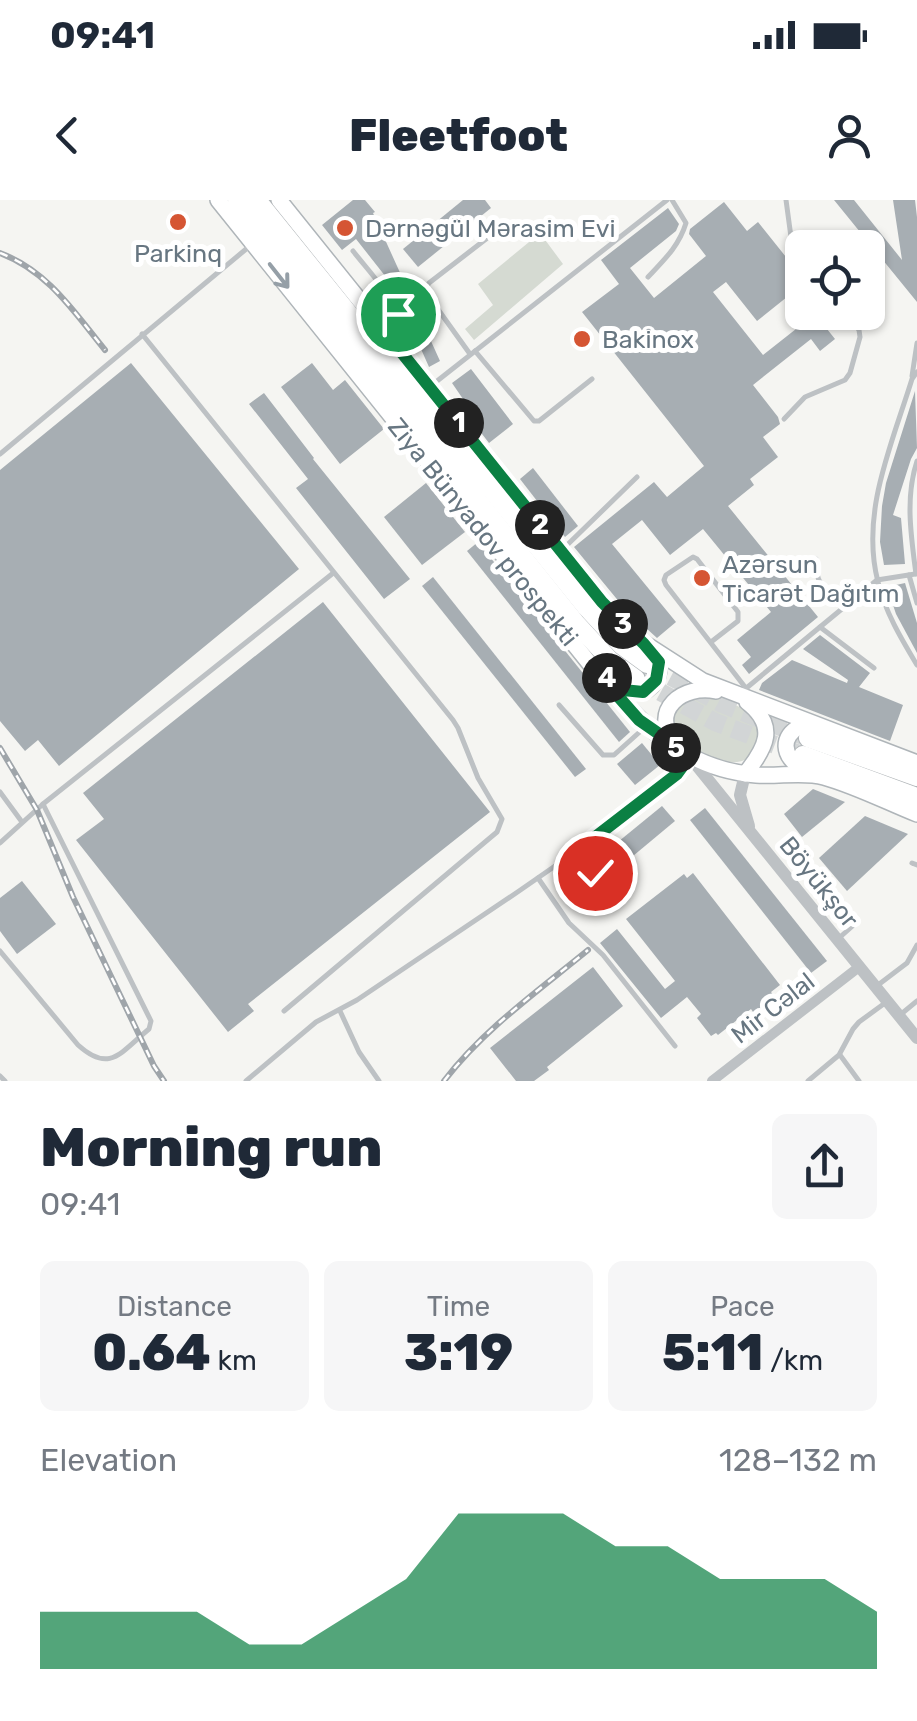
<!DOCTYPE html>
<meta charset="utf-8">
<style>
:root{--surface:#fff;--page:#f6f6f7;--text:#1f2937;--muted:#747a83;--accent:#0b8043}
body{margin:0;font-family:Rubik,sans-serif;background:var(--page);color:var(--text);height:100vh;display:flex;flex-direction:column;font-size:38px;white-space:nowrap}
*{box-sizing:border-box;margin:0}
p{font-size:32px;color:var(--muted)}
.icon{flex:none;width:55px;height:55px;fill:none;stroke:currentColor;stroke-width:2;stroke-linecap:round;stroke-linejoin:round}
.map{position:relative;height:881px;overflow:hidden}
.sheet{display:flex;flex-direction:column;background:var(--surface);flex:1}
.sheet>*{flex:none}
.tools{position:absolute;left:785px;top:30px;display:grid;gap:20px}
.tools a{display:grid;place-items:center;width:100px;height:100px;border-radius:15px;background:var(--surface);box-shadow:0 2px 8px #0004;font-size:50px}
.pin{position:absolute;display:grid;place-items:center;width:85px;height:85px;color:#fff;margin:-42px;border:5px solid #fff;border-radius:50%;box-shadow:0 2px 10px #0007}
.km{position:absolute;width:50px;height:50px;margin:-25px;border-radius:50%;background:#222;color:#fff;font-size:28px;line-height:50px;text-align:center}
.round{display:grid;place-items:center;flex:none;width:105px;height:105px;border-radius:15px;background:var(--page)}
.head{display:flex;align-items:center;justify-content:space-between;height:170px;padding:0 40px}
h1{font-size:55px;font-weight:800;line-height:75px}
.figures{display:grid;grid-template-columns:repeat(3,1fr);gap:15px;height:170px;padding:10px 40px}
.figures div{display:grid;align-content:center;border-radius:15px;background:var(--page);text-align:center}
.figures b{font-size:50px;font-weight:800}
.figures small{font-size:28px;font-weight:400}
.figures p{font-size:28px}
.chart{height:280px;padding:20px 40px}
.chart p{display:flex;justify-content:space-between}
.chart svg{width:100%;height:180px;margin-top:10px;fill:var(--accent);opacity:.7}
.status{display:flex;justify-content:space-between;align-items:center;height:70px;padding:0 50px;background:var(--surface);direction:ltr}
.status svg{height:28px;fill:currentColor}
header{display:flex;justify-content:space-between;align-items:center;height:130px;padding:0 40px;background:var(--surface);font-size:45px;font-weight:800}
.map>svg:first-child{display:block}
.green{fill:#d5dad2}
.building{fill:#a7aeb3}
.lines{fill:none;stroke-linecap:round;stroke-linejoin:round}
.primary-tunnel{stroke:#d2d5d6;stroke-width:18;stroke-dasharray:18 9;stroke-linecap:butt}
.secondary-casing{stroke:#afb5b9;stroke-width:18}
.primary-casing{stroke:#b0b5b8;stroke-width:20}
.service{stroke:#bdc1c4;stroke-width:5}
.minor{stroke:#bdc1c4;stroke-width:10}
.tertiary{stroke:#bdc1c4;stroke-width:12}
.secondary{stroke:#fff;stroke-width:15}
.primary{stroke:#fff;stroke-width:18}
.rail-casing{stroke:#9fa5aa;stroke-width:6}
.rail{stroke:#fff;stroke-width:2.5;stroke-dasharray:8;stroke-linecap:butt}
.oneway{stroke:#959fa7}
.route-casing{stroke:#fff;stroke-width:20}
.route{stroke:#0b8043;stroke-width:12}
.poi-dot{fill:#d55533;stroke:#fff;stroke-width:4}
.labels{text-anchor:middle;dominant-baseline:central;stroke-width:10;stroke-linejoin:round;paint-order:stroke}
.poi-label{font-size:25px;fill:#677681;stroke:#fff;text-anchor:start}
.street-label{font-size:25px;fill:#677681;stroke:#fff}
</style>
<div class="status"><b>09:41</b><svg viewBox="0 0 49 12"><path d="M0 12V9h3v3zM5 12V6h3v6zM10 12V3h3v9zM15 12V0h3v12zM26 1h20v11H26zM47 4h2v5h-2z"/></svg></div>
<header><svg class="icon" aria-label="back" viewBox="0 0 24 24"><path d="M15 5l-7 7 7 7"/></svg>Fleetfoot<svg class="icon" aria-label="person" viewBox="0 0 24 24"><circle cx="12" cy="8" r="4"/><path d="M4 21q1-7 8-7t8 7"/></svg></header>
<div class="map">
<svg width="917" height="881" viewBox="0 0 917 881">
<rect width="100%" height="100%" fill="#f5f5f2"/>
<!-- green -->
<g class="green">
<path d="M540 33 563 64 474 140 465 129 493 105 478 84Z"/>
<path d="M712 494 748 511 761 529C758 538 756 552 748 558 728 573 672 546 673 520 674 511 680 505 685 499Z"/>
</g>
<!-- building -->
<g class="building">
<path d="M353 0H365L375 12 373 13 440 161 429 167 393 86 356 39 342 50 322 25Z"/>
<path d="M463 0H485L491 8 418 67 403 49Z"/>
<path d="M834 0H854L902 60 893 0H915L917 17V102Z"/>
<path d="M724 2 747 31 758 22 802 77V85L757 121 726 82 713 92 763 155 815 114 835 139 820 151 811 139 753 185 778 217 780 224 763 237 778 257 750 279 754 285 728 306 818 417 749 474 742 465 751 457 737 440 771 412 703 329 670 355 642 320 612 344 676 422 657 438 625 409 574 347 654 282 667 297 704 266 582 112 619 84 601 60 668 8 679 24 676 31 630 68 654 98 706 56 689 34 690 29Z"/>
<path d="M131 163 299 369 59 566 38 540 25 551 0 521V270Z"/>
<path d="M312 163 333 190 345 180 384 229 340 264 281 187Z"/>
<path d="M471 169 513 224 489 243 458 203 463 199 452 183Z"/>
<path d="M915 191 917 248 911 259 893 315 901 318 905 364 884 365 880 342 882 306 886 283Z"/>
<path d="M264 193 314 258 313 259 410 379 384 399 296 288 308 279 249 204Z"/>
<path d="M533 268 578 326 565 337 520 279Z"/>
<path d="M426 283 465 332 422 365 384 317Z"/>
<path d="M478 342 630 532 619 542 467 351Z"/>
<path d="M433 377 586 569 575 577 422 386Z"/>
<path d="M905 383 917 423V453L896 414 887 387Z"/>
<path d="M323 402 490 612 248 804 254 811 228 832 76 640 104 619 83 593Z"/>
<path d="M820 435 870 473 859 487 903 505 890 541 759 490 762 483 792 460 847 483 848 480 803 449Z"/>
<path d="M642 543 660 565 635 585 617 564Z"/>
<path d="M813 589 845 602 802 637 784 614Z"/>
<path d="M662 606 675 621 615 671 602 655Z"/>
<path d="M705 608 827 761 811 773 690 620Z"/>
<path d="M865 616 908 634 847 691 819 658Z"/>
<path d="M693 673 780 785 771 792 776 799 755 815 751 809 718 835 716 833 711 836 697 818 701 814 687 797 661 818 600 743 617 729 665 789 675 781 626 719 684 674 687 678Z"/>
<path d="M22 681 56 724 17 754 0 731V698Z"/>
<path d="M593 767 623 806 547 867 549 870 534 881H516L490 848Z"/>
</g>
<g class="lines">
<!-- primary-tunnel -->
<g class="primary-tunnel">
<path d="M647 464 722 504 808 538"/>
<path d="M637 479 715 522 799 554"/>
</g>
<defs>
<g id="secondary">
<path d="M218 0 594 469C639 522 682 569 756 575 778 577 803 571 824 577 856 586 887 602 917 614"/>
<path d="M279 0 602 402 644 443 703 481 917 563"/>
<path d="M610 480 630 492 647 490C661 479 663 465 651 451"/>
<path d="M811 525C793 524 778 542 791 559 796 566 804 569 812 572"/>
<path d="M675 543C649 510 683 484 716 491"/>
<path d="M745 574C766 548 778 526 747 502"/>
</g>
<g id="primary">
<path d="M237 0 575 422 610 460 636 479"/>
<path d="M257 0 586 407 621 445 647 464"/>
<path d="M808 538 917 577"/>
<path d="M803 555 917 597"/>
</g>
</defs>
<!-- secondary casing -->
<use href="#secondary" class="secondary-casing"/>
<!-- primary casing -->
<use href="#primary" class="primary-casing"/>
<!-- service -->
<g class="service">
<path d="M786 0 791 37 802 55"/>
<path d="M353 51C374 78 406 108 403 145"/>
<path d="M648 77C664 60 679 46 686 23L672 0"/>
<path d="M142 134 453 520 458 528 478 578 502 619 497 632 284 811"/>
<path d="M475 151 534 221H539L592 179"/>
<path d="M470 154 427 94 426 88 429 83 499 29"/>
<path d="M917 172 912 179C892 244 860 313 878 382 885 412 902 440 917 465"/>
<path d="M912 176 917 143"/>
<path d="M432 185 667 0"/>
<path d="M784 219 805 197 845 180 850 173 860 137 859 130 846 112"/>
<path d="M0 254 251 45"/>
<path d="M563 349 637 277"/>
<path d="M816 359C815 388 826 389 848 404"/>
<path d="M916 374C911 336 905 297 917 261"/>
<path d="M909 375 917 403"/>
<path d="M820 427 877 380 915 374"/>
<path d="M711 442 738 421V412L697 359 693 357 666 375 664 380 666 385 745 487"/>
<path d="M744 490 820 427 874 468"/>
<path d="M559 505 603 555H614L643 529"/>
<path d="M0 592 22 622"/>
<path d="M0 643 43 604 332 374"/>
<path d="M581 648 598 677 585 692"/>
<path d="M912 663 917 665"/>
<path d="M538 678 569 723 603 755 675 846"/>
<path d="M839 738 857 722"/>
<path d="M0 751 78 845C110 874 121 852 149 829L151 821 43 604"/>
<path d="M878 785 907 763 917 745"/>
<path d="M340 811 359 852 379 881"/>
<path d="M900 815 917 801"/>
<path d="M840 855 859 881"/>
<path d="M0 876 5 881"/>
<path d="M246 881 316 822 357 800 519 691 581 648 677 574 687 557"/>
<path d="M808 881 839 855 853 829 859 822 885 803"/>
</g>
<!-- minor -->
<path class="minor" d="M712 881 859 767"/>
<!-- tertiary -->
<g class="tertiary">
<path d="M689 556 917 838"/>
<path d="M745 574 740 595 749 626"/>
</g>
<!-- secondary -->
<use href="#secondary" class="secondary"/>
<!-- primary -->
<use href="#primary" class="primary"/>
<defs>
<g id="rail">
<path d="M0 53C48 71 74 112 105 150"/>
<path d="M0 548 37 610 73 697 154 866 164 881"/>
<path d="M444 881C484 829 538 791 588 750"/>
</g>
</defs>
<!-- rail casing -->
<use href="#rail" class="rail-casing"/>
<!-- rail -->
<use href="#rail" class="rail"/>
</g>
<!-- one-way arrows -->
<defs><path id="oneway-shaft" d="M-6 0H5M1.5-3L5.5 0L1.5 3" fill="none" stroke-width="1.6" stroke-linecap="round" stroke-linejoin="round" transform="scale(2.5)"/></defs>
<use class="oneway" href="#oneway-shaft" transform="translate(279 76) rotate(52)"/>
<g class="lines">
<defs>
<path id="route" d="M398 114 404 134 402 153 602 402 644 444 659 462 656 480 643 492 623 490 594 469 639 520 688 554 685 563 677 574 581 648 595 673"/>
</defs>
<!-- route casing -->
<use href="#route" class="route-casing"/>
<!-- route -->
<use href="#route" class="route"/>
</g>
<!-- markers -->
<g class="poi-dot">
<circle cx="178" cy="22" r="10"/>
<circle cx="345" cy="28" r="10"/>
<circle cx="582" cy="139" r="10"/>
<circle cx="702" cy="378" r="10"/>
</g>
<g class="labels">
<!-- poi labels -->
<g class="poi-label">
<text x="365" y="28">Dərnəgül Mərasim Evi</text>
<text x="178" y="53" text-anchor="middle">Parkinq</text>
<text x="602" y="139">Bakinox</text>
<text x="722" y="364">Azərsun<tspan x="722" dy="29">Ticarət Dağıtım</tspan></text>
</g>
<!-- street labels -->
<g class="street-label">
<text transform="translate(483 332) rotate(51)">Ziya Bünyadov prospekti</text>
<text transform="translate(819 682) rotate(51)">Böyükşor</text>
<text transform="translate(773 808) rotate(-38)">Mir Cəlal</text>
</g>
</g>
</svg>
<div class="tools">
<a><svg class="icon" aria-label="locate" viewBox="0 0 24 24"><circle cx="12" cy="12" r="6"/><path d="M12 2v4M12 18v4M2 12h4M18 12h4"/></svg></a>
</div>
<div class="pin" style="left:398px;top:114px;background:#1e9e55"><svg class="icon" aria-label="arrive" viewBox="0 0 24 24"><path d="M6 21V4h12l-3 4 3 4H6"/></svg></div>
<div class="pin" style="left:595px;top:673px;background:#d93025"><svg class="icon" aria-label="check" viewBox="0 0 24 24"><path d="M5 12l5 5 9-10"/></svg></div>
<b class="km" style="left:459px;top:223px">1</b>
<b class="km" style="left:540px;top:325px">2</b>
<b class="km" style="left:623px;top:424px">3</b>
<b class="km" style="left:607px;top:478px">4</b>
<b class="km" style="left:676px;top:548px">5</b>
</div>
<section class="sheet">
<div class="head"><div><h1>Morning run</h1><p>09:41</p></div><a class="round"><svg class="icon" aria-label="share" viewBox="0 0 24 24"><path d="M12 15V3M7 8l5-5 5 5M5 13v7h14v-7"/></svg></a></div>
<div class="figures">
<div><p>Distance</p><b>0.64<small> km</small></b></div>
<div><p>Time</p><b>3:19</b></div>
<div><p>Pace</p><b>5:11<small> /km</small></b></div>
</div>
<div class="chart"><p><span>Elevation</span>128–132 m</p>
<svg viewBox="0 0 160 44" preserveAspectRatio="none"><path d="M0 44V30L10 30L20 30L30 30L40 38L50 38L60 30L70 22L80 6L90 6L100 6L110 14L120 14L130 22L140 22L150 22L160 30V44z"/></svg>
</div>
</section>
